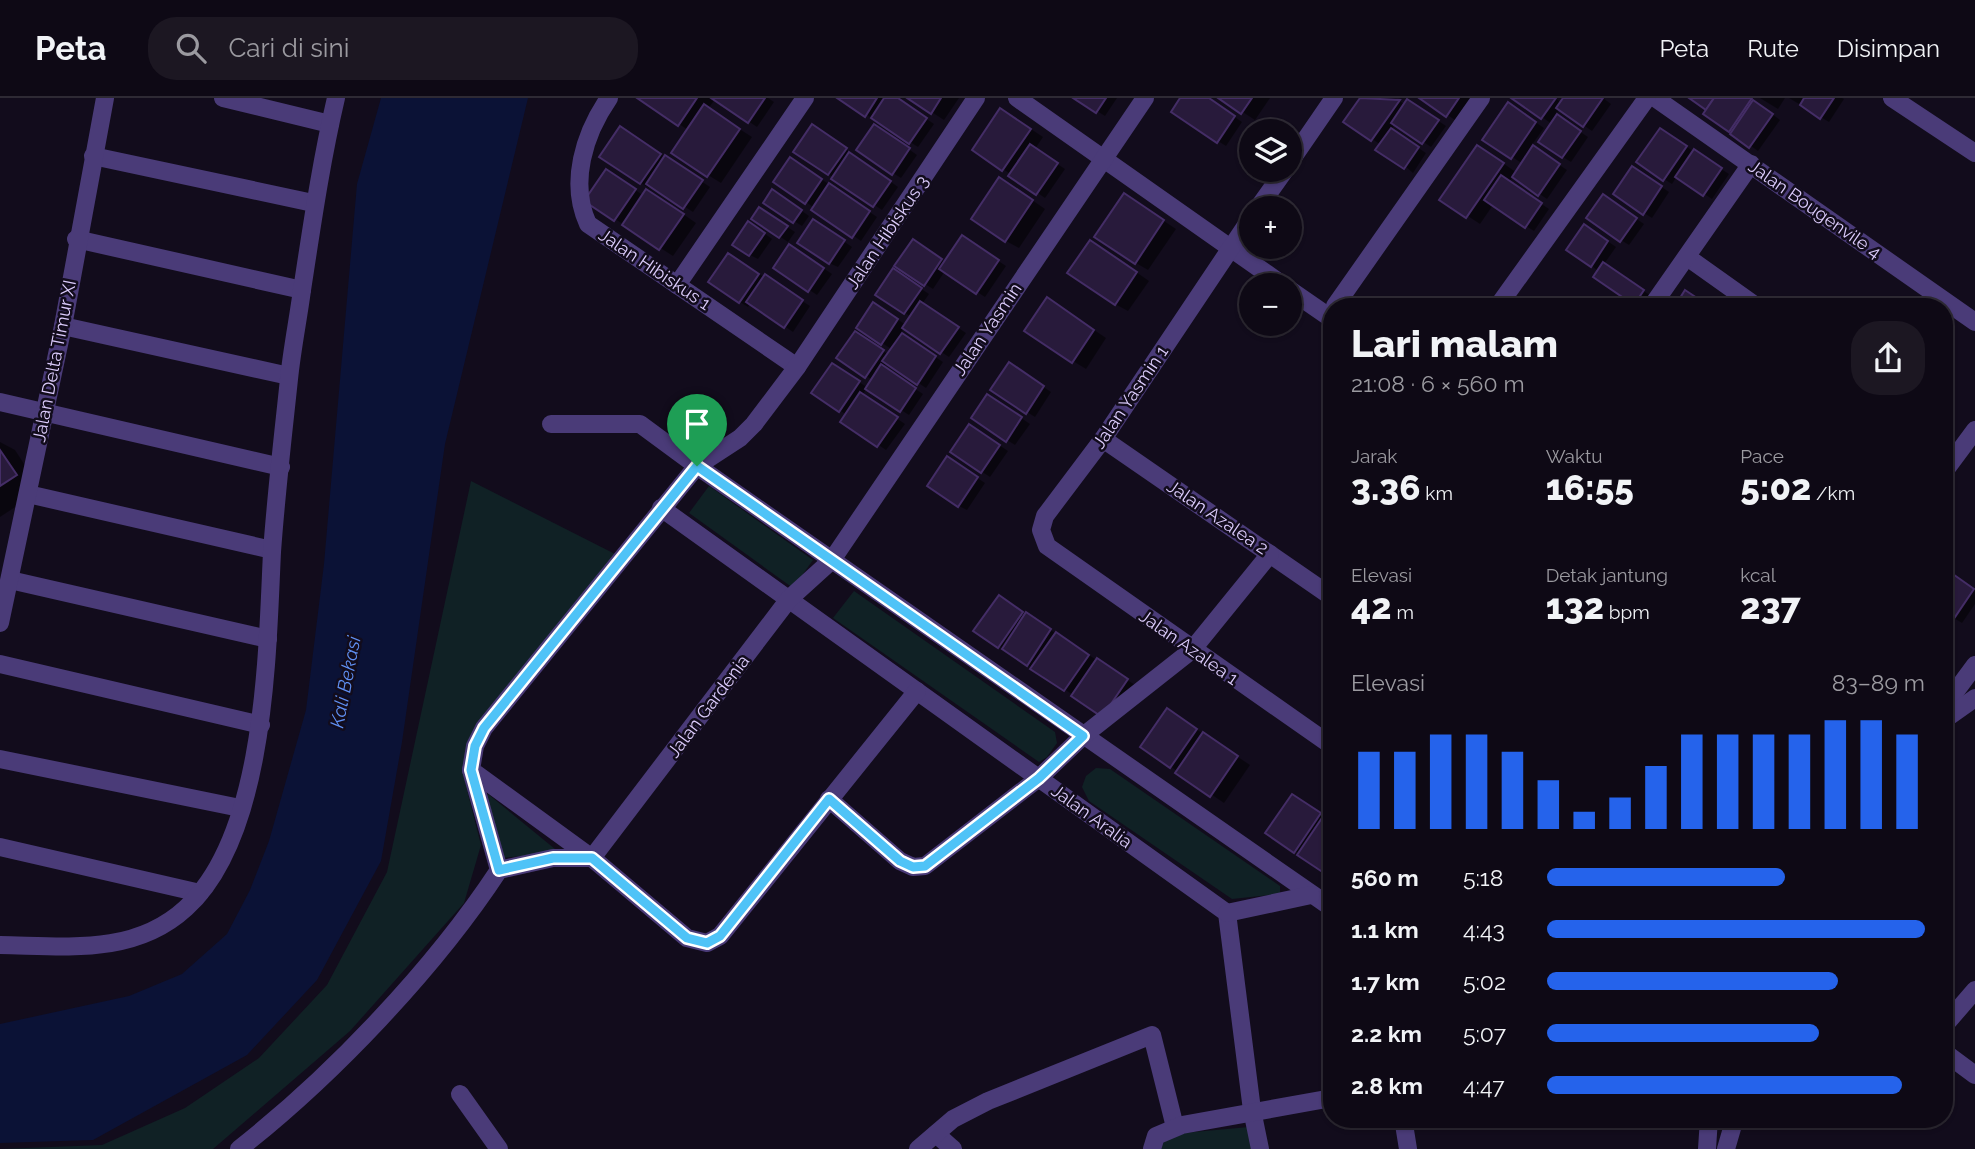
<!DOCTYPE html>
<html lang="id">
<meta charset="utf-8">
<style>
:root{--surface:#0e0915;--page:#1c1722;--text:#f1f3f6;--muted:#9b9aa0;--line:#2e2a34;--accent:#2563eb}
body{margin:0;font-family:Raleway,sans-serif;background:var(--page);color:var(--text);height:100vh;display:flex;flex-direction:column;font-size:26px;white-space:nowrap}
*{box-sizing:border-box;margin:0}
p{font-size:23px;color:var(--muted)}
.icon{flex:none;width:38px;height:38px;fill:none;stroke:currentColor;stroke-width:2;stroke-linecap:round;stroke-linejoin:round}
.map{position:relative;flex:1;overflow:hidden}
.sheet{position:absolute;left:1323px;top:200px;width:630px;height:830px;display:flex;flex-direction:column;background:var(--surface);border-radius:28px;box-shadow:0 2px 5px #0004,0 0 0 2px var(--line)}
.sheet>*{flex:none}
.fabs{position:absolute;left:1239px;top:21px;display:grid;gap:14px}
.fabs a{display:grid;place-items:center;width:63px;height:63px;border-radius:50%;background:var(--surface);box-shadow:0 2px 5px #0004,0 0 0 2px var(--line);font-size:35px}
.pin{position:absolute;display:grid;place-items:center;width:60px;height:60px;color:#fff;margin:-72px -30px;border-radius:50% 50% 50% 0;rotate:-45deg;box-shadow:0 0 7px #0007}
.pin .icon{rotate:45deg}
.round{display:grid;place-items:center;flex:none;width:74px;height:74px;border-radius:28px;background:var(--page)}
.summary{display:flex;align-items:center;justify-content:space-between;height:119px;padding:0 28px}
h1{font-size:38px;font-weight:800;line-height:52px}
.stats{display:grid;grid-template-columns:repeat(3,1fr);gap:10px;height:119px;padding:7px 28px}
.stats div{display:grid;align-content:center}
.stats b{font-size:35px;font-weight:800}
.stats small{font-size:19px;font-weight:400}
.stats p{font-size:19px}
.chart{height:196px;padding:14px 28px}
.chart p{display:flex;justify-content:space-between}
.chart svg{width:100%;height:126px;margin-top:7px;stroke:var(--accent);stroke-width:6}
ul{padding:0 28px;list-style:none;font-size:23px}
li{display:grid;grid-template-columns:112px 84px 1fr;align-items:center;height:52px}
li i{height:18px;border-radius:9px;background:var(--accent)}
header{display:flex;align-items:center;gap:42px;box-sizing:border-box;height:98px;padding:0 35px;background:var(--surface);border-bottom:2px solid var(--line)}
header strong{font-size:33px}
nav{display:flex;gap:38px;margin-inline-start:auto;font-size:24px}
.search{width:490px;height:63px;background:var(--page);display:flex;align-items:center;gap:18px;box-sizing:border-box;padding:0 24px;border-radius:28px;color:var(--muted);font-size:26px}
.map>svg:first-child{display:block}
.green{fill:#102125}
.water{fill:#0b1236}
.shadow{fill:#0007}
.building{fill:#281a3b;stroke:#442d66;stroke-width:2}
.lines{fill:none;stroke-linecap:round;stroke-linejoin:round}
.street{stroke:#4a3b78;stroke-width:18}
.route-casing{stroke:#fff;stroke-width:14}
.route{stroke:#4fc3f7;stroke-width:9}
.labels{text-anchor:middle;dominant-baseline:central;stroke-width:5;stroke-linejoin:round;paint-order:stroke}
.street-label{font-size:18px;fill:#dbcbfb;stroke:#120c1c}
.water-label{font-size:19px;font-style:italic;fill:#6090f4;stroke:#120c1c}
</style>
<header>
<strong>Peta</strong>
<div class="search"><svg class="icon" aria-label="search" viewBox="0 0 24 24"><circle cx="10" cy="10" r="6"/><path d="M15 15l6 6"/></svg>Cari di sini</div>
<nav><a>Peta</a><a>Rute</a><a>Disimpan</a></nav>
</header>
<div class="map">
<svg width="1975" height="1051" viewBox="0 0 1975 1051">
<rect width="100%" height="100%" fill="#120c1c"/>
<!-- green -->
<g class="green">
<path d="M471 383 615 456 467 658 465 684 481 747 464 805 350 933 213 1051H0L102 1047 185 1010 259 960 327 887 387 774Z"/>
<path d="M709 388 813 462 793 490 689 415Z"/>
<path d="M854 493 1055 634 1057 645 1047 659 1039 664 833 520Z"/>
<path d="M1096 670 1110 671 1280 788V796L1232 801 1089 703 1082 689 1086 678Z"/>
<path d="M488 696 555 751 550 756 499 760 484 701Z"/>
<path d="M1249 1029 1254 1051H1159L1160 1046 1172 1036Z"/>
</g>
<!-- water -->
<path class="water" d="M381 0H528L445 346 402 644 381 763 317 882 247 957 93 1042 0 1045V926L129 898 182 876 227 836 250 792 269 743 306 612 324 466 357 86Z"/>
<!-- shadow -->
<g class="shadow">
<path d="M640 0H768L774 4 757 29 715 1 708 11 752 39 721 85 708 77 688 32Z"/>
<path d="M840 0H896L934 26 918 49Z"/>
<path d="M910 0H959L944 22Z"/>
<path d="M1076 0H1117L1105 18Z"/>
<path d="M1182 0H1207L1242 24 1226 48 1218 43Z"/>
<path d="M1221 0H1270L1255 22Z"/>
<path d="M1362 0H1396L1405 7 1416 8 1446 28 1431 49 1395 25 1391 32 1426 55 1413 75 1381 47 1346 23Z"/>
<path d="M1422 0H1471L1455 22Z"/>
<path d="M1514 0H1555L1562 5 1565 0H1603L1611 6 1592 33 1560 11 1555 17 1588 39 1571 64 1563 59 1552 26Z"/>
<path d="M1692 0H1751L1780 22 1758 53 1705 15 1708 11Z"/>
<path d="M1760 0H1785L1778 11Z"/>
<path d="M1789 0H1842L1844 1 1829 24Z"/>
<path d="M1516 11 1544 30 1531 48 1567 72 1547 101 1513 78 1509 84 1549 111 1534 133 1493 107 1480 126 1442 101 1490 56 1517 75 1523 66 1485 41Z"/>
<path d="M1013 19 1043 39 1035 51 1065 71 1045 100 974 51Z"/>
<path d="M821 33 898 89 882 112 828 76Z"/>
<path d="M883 33 917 57 901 80 893 75Z"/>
<path d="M629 35 710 89 693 114 651 87 649 90 641 85Z"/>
<path d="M1668 37 1729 76 1712 101 1677 78 1672 86 1664 81Z"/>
<path d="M799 66 877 119 861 143 806 104Z"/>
<path d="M1641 75 1669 94 1652 120 1644 115Z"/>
<path d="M615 78 644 98 660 100 696 125 673 158 615 121Z"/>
<path d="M1013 89 1045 111 1019 150 1006 143Z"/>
<path d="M781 98 809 118 802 128 794 123Z"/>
<path d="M1612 104 1644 126 1629 147 1621 142Z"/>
<path d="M1137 105 1176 131 1148 172 1136 165Z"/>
<path d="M768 116 795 134 788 144 753 120Z"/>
<path d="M822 128 852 149 838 169 829 165Z"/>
<path d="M757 130 772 141 758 161 750 157Z"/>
<path d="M1593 133 1616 149 1604 166 1651 198 1644 208 1635 205 1592 168Z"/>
<path d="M970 144 1006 168 985 199 945 173 933 191 925 186 922 148 945 164Z"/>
<path d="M1103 151 1149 183 1128 213 1115 206Z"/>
<path d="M798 153 832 176 817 197 775 169Z"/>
<path d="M737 162 810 208 793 234 750 205 748 209 740 204Z"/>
<path d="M902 178 929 196 922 206 966 235 949 259 904 230 900 236 943 264 926 290 887 264 883 270 923 296 909 317 867 290 862 297 905 326 886 352 843 323 847 317 813 295 841 272 868 290 873 282 866 278 864 240 889 257 893 252 882 245V211L906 227 912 219 905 215Z"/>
<path d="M1060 209 1106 240 1086 271 1073 263Z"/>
<path d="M1018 272 1051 294 1035 319 1027 314Z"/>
<path d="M996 303 1030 326 1015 347 1007 342Z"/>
<path d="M978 333 1008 353 990 379 952 354Z"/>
<path d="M0 344 15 352 41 392 0 419Z"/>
<path d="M956 366 985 385 967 412 959 408Z"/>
<path d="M1959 481 1975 492V506L1962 525 1944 514Z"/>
<path d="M1007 504 1135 587 1111 622 976 533Z"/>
<path d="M1175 617 1250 667 1224 705 1142 649Z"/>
<path d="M1301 703 1332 724V778L1268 735Z"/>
</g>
<!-- building -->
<g class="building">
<path d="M637 0H697L678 28Z"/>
<path d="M711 0H765L748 25Z"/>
<path d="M837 0H877L865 19Z"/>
<path d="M884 0H898L927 20 909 46 871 20Z"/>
<path d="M907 0H941L931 16Z"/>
<path d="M1073 0H1106L1096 15Z"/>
<path d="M1180 0H1209L1235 18 1217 45 1171 14Z"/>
<path d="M1218 0H1252L1241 16Z"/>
<path d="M1360 0 1400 2 1371 43 1343 24Z"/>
<path d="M1419 0H1459L1446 19Z"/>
<path d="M1511 0H1556L1541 21Z"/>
<path d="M1563 0H1603L1583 29 1556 10Z"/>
<path d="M1689 0H1714L1706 12Z"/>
<path d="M1714 0H1752L1729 34 1703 16Z"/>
<path d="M1804 0H1834L1820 21 1800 7Z"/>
<path d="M1407 1 1439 22 1422 46 1391 25Z"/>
<path d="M1753 2 1773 16 1749 50 1730 36Z"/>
<path d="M1508 4 1536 24 1511 61 1482 42Z"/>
<path d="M704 6 740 31 707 79 671 55Z"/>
<path d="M1000 10 1031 31 1002 73 972 52Z"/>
<path d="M1557 16 1581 33 1562 60 1538 44Z"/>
<path d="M812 26 847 50 828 77 793 54Z"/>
<path d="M874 26 910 50 892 77 856 52Z"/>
<path d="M620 28 661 56 640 86 599 59Z"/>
<path d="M1391 30 1419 49 1404 71 1375 52Z"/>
<path d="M1660 30 1687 48 1663 83 1636 64Z"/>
<path d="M1030 46 1058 65 1036 97 1008 78Z"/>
<path d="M1477 47 1504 65 1466 120 1439 102Z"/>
<path d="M1533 47 1560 66 1538 98 1512 79Z"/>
<path d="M1694 51 1722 70 1703 98 1675 79Z"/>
<path d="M849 54 891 83 873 109 831 81Z"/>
<path d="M665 57 703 82 683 111 646 86Z"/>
<path d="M790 59 822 81 805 106 773 84Z"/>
<path d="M1632 68 1662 88 1643 117 1613 96Z"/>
<path d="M606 71 636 91 614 123 584 103Z"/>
<path d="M1501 77 1542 105 1525 130 1484 102Z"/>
<path d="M999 79 1033 102 1005 144 971 121Z"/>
<path d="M829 85 870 113 852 140 811 112Z"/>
<path d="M646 91 684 116 659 152 622 127Z"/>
<path d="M772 91 802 112 793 125 763 105Z"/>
<path d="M1124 95 1164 122 1135 166 1094 139Z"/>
<path d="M1603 96 1637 120 1620 144 1586 120Z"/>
<path d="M759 109 788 128 779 140 751 121Z"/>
<path d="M813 121 845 142 829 166 797 145Z"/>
<path d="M748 123 765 135 749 158 732 147Z"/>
<path d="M1584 126 1608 143 1591 169 1566 152Z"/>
<path d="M962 137 999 162 976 196 939 171Z"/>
<path d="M913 141 942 161 924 188 894 168Z"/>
<path d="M1090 142 1137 174 1115 207 1067 175Z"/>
<path d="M789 146 824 170 808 194 773 170Z"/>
<path d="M728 155 759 176 739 205 708 184Z"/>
<path d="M1603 164 1644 192 1634 207 1593 179Z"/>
<path d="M893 170 922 190 904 216 875 197Z"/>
<path d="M765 176 803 202 784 230 746 204Z"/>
<path d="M1685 192 1709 208H1675Z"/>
<path d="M1047 199 1094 232 1072 265 1024 233Z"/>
<path d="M920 203 959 229 940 256 902 230Z"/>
<path d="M873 204 898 221 881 247 856 230Z"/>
<path d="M855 233 884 252 865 280 836 260Z"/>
<path d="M902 235 936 258 917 287 882 263Z"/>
<path d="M1009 264 1044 288 1026 316 990 292Z"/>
<path d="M832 265 860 283 839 314 811 295Z"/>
<path d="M881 266 916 290 900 314 865 291Z"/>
<path d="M860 294 898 319 877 349 840 324Z"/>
<path d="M987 296 1022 319 1006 344 971 320Z"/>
<path d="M969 326 1000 347 981 375 950 354Z"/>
<path d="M0 352 17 377 0 388Z"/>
<path d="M947 358 978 379 958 409 927 388Z"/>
<path d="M1950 474 1974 491 1953 522 1944 516V482Z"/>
<path d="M999 497 1023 514 998 550 973 533Z"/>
<path d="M1026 514 1051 531 1027 568 1002 551Z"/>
<path d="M1056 534 1089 557 1064 593 1030 571Z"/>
<path d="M1097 560 1128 581 1102 619 1071 598Z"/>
<path d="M1167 610 1197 631 1170 670 1140 649Z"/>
<path d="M1203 634 1238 658 1210 699 1175 675Z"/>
<path d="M1292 696 1321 715 1294 755 1265 735Z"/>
<path d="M1324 717 1332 723V770L1327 777 1297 757Z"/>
</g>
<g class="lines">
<!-- street -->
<g class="street">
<path d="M223 0 330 26"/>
<path d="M609 0C584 36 569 85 588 126L797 269"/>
<path d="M1017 0 1283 187"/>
<path d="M1655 0 1975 224"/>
<path d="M1892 0 1975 55"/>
<path d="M93 58 313 105"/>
<path d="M1290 64 1334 0"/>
<path d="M1258 110 1285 72"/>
<path d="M1251 120 1103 341 1045 418 1041 432 1047 448 1332 648"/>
<path d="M76 141 302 192"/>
<path d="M1687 159 1756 208"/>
<path d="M677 187 805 0"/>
<path d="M1290 192 1332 221"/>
<path d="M1335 208 1481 0"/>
<path d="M1498 208 1647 0"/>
<path d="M1652 208 1751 66"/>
<path d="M63 228 289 278"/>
<path d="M0 304 281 369"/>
<path d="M551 326H640L697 368 1332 810"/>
<path d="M1103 341 1332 499"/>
<path d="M1944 374 1975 332"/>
<path d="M28 396 272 452"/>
<path d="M661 410 1227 815 1252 1012 1260 1051"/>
<path d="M10 482 268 541"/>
<path d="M0 525 63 228 105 0"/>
<path d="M0 566 261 627"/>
<path d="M917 593 720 838 707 845 687 840 592 760 471 672 475 648 484 630 697 368 740 340 754 326 797 269 976 0"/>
<path d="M1944 609 1975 567"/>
<path d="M1944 622 1975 600"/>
<path d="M0 661 240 710"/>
<path d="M471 672 499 772"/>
<path d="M829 701 900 763 913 769 925 768 1039 680 1083 638 1192 552 1270 456"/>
<path d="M0 749 200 795"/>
<path d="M592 760 789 501 832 462 1145 0"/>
<path d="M1227 815 1311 797"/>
<path d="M0 847C65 848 134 858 186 810 266 737 267 556 272 454 276 397 283 338 289 281 292 251 298 222 302 192 312 127 321 64 336 0"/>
<path d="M1944 928 1975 892"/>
<path d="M1944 954 1975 977"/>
<path d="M460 996 499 1051"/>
<path d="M1403 1020 1408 1051"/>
<path d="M936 1036 953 1051"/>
<path d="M239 1051C332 978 434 871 499 772L553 760H592"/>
<path d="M918 1051 953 1021 988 1003 1152 937 1175 1029"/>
<path d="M1152 1051 1156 1038 1182 1027 1332 1000"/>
<path d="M1707 1051 1709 1020"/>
<path d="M1726 1051 1735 1020"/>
</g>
</g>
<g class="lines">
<defs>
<path id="route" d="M697 368 1083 638 1039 680 925 768 913 769 900 763 829 701 720 838 707 845 687 840 592 760H553L499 772 471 672 475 648 484 630Z"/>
</defs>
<!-- route casing -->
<use href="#route" class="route-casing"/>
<!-- route -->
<use href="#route" class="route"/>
</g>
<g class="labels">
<!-- street labels -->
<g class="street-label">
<text transform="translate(1815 111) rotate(35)">Jalan Bougenvile 4</text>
<text transform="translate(887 134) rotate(-56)">Jalan Hibiskus 3</text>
<text transform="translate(655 171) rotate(34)">Jalan Hibiskus 1</text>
<text transform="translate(987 231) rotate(-56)">Jalan Yasmin</text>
<text transform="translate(54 263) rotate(-79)">Jalan Delta Timur XI</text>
<text transform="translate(1130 299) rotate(-56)">Jalan Yasmin 1</text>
<text transform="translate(1218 419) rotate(34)">Jalan Azalea 2</text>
<text transform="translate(1189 549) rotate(35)">Jalan Azalea 1</text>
<text transform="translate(708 608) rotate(-53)">Jalan Gardenia</text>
<text transform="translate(1092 718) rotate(36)">Jalan Aralia</text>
</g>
<!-- water labels -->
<g class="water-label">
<text transform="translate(345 584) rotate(-79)">Kali Bekasi</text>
</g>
</g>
</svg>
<div class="fabs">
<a><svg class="icon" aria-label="layers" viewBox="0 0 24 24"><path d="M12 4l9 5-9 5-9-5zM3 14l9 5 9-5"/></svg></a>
<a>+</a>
<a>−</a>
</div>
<div class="pin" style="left:697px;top:368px;background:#1e9e55"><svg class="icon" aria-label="arrive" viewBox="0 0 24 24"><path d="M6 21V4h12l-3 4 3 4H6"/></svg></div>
<section class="sheet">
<div class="summary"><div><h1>Lari malam</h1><p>21:08 · 6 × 560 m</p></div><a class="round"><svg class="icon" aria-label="share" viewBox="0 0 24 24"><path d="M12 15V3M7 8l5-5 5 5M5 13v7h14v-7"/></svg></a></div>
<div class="stats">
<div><p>Jarak</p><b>3.36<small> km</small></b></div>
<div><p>Waktu</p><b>16:55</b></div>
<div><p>Pace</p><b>5:02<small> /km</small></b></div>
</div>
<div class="stats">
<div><p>Elevasi</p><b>42<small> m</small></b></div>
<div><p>Detak jantung</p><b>132<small> bpm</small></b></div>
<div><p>kcal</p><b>237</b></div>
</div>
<div class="chart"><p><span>Elevasi</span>83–89 m</p>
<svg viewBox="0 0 160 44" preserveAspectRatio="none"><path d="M5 44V17M15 44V17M25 44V11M35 44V11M45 44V17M55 44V27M65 44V38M75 44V33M85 44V22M95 44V11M105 44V11M115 44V11M125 44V11M135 44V6M145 44V6M155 44V11"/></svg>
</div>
<ul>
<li><b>560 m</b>5:18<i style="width:63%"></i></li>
<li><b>1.1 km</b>4:43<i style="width:100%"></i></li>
<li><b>1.7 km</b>5:02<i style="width:77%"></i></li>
<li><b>2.2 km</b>5:07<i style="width:72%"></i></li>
<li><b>2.8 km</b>4:47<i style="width:94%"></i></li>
</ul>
</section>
</div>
